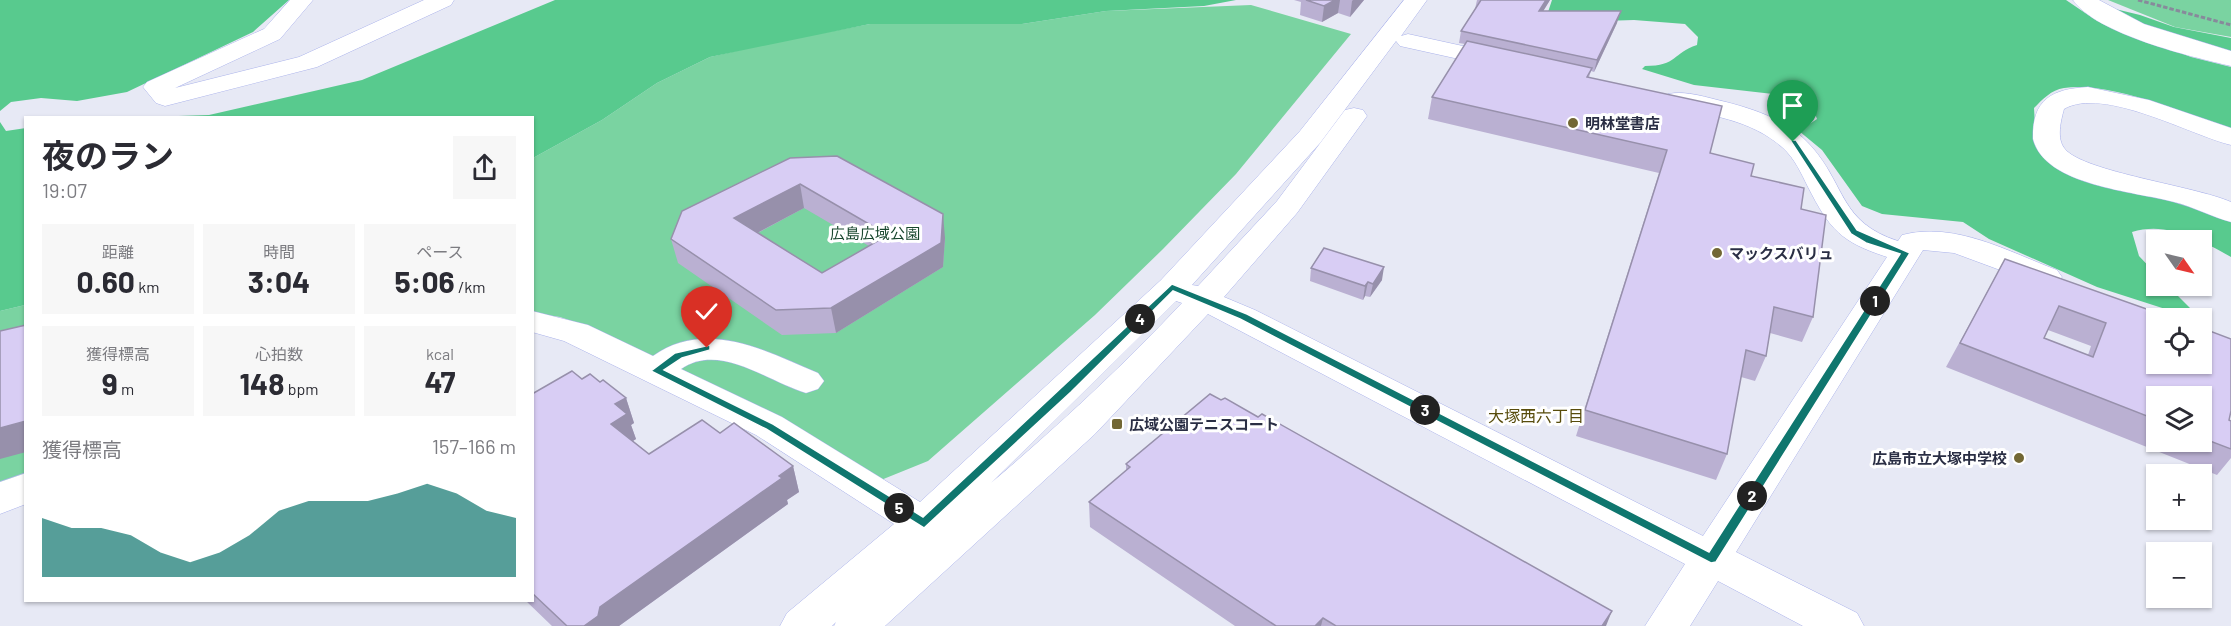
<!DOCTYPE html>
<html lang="ja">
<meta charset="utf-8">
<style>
:root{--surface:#fff;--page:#f7f7f7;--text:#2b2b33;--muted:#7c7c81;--accent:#0f766e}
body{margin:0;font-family:Barlow,"Noto Sans JP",sans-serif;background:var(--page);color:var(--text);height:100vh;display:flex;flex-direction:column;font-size:22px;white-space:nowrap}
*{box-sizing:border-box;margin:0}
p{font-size:20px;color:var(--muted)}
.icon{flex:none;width:33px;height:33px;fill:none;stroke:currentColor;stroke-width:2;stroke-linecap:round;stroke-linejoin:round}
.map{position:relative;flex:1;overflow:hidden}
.sheet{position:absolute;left:24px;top:116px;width:510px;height:486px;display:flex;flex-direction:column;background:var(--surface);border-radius:0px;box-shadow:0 2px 4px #0004}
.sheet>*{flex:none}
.needle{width:39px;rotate:124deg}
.fabs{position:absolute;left:2146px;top:230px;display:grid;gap:12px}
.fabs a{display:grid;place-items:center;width:66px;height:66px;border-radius:0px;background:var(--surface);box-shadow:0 2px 4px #0004;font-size:30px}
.pin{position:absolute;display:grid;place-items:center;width:51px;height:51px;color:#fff;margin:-62px -26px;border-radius:50% 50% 50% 0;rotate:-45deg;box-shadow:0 0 6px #0007}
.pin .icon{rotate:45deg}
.km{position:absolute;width:30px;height:30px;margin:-15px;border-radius:50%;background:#222;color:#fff;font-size:16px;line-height:30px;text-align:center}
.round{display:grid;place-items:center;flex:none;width:63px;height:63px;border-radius:0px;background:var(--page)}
.overview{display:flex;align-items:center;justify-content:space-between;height:102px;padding:0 18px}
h1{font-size:33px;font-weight:700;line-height:45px}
.figures{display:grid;grid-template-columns:repeat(3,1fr);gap:9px;height:102px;padding:6px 18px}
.figures div{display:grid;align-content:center;border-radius:0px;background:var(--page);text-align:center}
.figures b{font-size:30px;font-weight:700}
.figures small{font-size:16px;font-weight:400}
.figures p{font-size:16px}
.chart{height:168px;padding:12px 18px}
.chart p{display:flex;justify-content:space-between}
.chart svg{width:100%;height:108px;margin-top:6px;fill:var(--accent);opacity:.7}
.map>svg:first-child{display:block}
.green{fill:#7ad3a1}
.forest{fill:#58ca8e}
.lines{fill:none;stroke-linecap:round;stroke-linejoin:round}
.minor-casing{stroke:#aab2eb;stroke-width:1}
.path{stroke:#878a9b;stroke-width:3;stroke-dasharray:4.5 2;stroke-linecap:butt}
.minor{fill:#fff;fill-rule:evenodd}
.wall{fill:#bab0d2;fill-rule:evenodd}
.shaded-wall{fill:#9790ab}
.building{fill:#d8cdf4;stroke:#9790ab;stroke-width:1.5;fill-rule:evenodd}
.route{fill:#0f766e;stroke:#fff;stroke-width:1.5}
.poi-dot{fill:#726734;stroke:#fff;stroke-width:2}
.labels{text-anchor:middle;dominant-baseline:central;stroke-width:6;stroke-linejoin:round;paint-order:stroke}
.poi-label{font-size:15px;font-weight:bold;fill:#2a2e44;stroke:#fff;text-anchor:start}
.park-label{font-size:15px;fill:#18472e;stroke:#fff}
.neighbourhood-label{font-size:16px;fill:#584c0c;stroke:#fff}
</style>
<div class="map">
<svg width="2231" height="626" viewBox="0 0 2231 626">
<rect width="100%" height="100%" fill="#e7e9f5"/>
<!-- green -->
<g class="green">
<path d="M2108 0H2231V37L2175 27Z"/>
<path d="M1251 5 1351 34 1236 174 1163 249 1095 315 928 461 881 480 592 328 560 317 533 313V158L602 120 657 83 710 57 775 42 870 24H1022L1106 11Z"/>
<path d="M25 305V476L0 487V311Z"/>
</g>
<!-- forest -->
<g class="forest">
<path d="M0 0H289L253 32 127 92 77 101 41 98 11 102 0 111Z"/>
<path d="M555 0H1236L1204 6 1106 11 1022 24H870L710 57 657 83 602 120 533 158 532 117H148L209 115 362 80Z"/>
<path d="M1552 0H2066L2097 21 2191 57 2231 67V129C2186 114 2111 81 2064 88 2051 90 2043 99 2034 108L2036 144 2231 220V257C2201 240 2167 221 2132 232L2139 256 2157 275V285H2167L2192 310 2184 315 2097 287 1989 239 1963 222 1882 214 1862 206 1822 150 1799 131 1817 119 1814 111 1773 94 1694 85 1642 69 1645 66C1678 66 1672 53 1697 45L1698 37 1685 24 1634 20 1571 22 1548 12Z"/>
<path d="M2107 7 2140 15 2174 27 2231 38V54L2170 36Z"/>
<path d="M0 122 6 131 26 128 25 305 0 311Z"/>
</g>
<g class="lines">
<defs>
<g id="minor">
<path d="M290 0H313L280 39 175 88 299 57 424 0H454L451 5 317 67 165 106 156 103 143 87 147 82 264 29Z"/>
<path d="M1404 0H1427L1401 36 1408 34 1504 55 1513 57 1516 62 1513 67 1504 69 1400 46 1396 41 1320 143 1192 285 1198 286 1277 201 1345 110 1354 108 1363 110 1367 116 1297 213 1224 297 1255 310 1703 536 1887 257C1841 242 1830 230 1808 187 1801 173 1795 159 1783 148 1751 119 1708 115 1668 106L1664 100 1668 94C1686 90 1708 98 1726 102 1757 110 1789 121 1811 146 1846 185 1839 222 1898 241L1902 235C1955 221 2009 252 2057 270L2062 277 2057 284 2046 287 1954 253 1923 250 1736 552 1857 613 1864 626H1803L1718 581 1690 626H1645L1685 564 1208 314 1095 434 885 626H834L836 622 832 626H780L787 613 894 524 756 435 564 341 532 332V311L588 325 653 356C706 318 766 351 818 373L824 381 818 389 806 393C768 382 720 342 681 369L782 417 920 502 1161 280 1300 131ZM1176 301 1182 303C1122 367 1058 426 991 483Z"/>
<path d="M2073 0H2099L2144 24 2231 51V66C2192 57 2096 34 2073 0Z"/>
<path d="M2088 87 2149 100 2231 128V145C2190 135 2103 86 2064 109 2061 120 2056 139 2065 149 2084 172 2195 186 2231 202V222C2212 217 2194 207 2174 202 2134 191 2045 186 2033 139 2032 99 2052 89 2088 87Z"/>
<path d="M26 473V504L0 514V482Z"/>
</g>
</defs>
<!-- minor casing -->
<use href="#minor" class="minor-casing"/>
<!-- path -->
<path class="path" d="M2138 0 2231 25"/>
<!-- minor -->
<use href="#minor" class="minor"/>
</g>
<!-- wall -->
<g class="wall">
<path d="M1294 0H1364L1350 17 1338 13 1322 22 1300 15 1301 2Z"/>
<path d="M1477 0H1550L1543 11 1617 23 1594 72 1591 71 1589 77 1710 153 1751 176 1801 209 1813 317 1802 342 1770 333 1766 356 1755 381 1741 377 1727 454 1716 480 1576 436 1659 173 1428 119 1432 97 1465 44 1459 43 1461 31 1475 9Z"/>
<path d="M790 158 945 238 943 267 836 333 782 335 678 263 671 239ZM804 208 869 246 822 273 758 233Z"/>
<path d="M2005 259 2172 318 2229 420 2231 421V458L2217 475 1946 367ZM2048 330 2091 346 2088 355 2044 338ZM2157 396H2202V441H2157Z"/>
<path d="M1311 268 1382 280 1370 297 1365 296 1363 300 1310 281Z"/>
<path d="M582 379 626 398 634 423 631 425 636 439 633 441 649 454 720 433 793 466 799 492 787 500 788 504 619 626H552L525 600H532V394Z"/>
<path d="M1221 400 1606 626H1235L1090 527 1089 502 1126 471V464Z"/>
</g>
<!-- shaded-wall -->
<g class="shaded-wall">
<path d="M1335 0H1340L1338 13 1322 22 1324 6Z"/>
<path d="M1353 0H1364L1350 17 1352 1Z"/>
<path d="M1546 0H1550L1536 23 1539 11Z"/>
<path d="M1621 11 1617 23 1594 72 1597 60Z"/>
<path d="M800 184 804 208 740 242 734 218Z"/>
<path d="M943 214 945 238 943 267 836 333 831 308Z"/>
<path d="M1384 267 1382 280 1370 297 1373 284Z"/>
<path d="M1368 282 1365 296 1363 300 1365 286Z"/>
<path d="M626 398 634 423 631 425 636 439 620 449 611 424 615 404Z"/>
<path d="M26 421V452L0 459V428Z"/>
<path d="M793 466 799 492 787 500 788 504 619 626H584L600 607Z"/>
<path d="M1612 611 1606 626H1602Z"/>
<path d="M1323 618 1321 626H1315Z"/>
</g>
<!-- building -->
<g class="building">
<path d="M1306 0H1335L1324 6Z"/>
<path d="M1481 0H1546L1539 11H1621L1597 60 1461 31Z"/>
<path d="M1467 41 1592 68 1587 77 1722 106 1710 153 1754 164 1751 176 1804 188 1801 209 1826 215 1813 317 1774 307 1766 356 1746 350 1727 454 1585 410 1667 150 1432 97Z"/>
<path d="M837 156 943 214 941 243 831 308 776 310 671 239 682 211 790 158ZM800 184 888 235 822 273 734 218Z"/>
<path d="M1324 248 1384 267 1373 284 1368 282 1365 286 1311 268Z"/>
<path d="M2005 259 2172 318H2157V363H2202V328L2231 339V411L2229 420 2231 421V449L2202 438V396H2157V420L1960 343ZM2059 306 2106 323 2093 357 2044 338Z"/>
<path d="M26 325V421L0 428V331Z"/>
<path d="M572 371 582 379 590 374 600 382 603 380 626 398 615 404 627 414 611 424 649 454 702 420 720 433 734 423 793 466 779 476 782 478 600 607 598 616 584 626H567L532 593V394Z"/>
<path d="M1210 394 1221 400 1225 398 1258 417 1262 414 1612 611 1602 626H1336L1323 618 1315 626H1276L1089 502 1130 467 1126 464Z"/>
</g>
<!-- route -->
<path class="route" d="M1790 140H1796L1857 230 1910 253 1716 562 1711 563 1240 319 1173 291 1071 392 924 528 766 429 651 371 675 353 710 345V350L682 358 664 370 773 424 923 517 1172 284 1247 314 1709 552 1900 254 1866 243 1851 234Z"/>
<!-- markers -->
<g class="poi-dot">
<circle cx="1573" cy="123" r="6"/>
<circle cx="1717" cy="253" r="6"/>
<rect x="1111" y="418" width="12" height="12" rx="3"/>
<circle cx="2019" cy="458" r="6"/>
</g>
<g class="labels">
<!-- poi labels -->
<g class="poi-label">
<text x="1585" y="123">明林堂書店</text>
<text x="1729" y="253">マックスバリュ</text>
<text x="1129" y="424">広域公園テニスコート</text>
<text x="2007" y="458" text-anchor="end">広島市立大塚中学校</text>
</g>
<!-- park labels -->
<g class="park-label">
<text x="875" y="233">広島広域公園</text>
</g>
<!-- neighbourhood labels -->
<g class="neighbourhood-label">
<text x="1536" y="415">大塚西六丁目</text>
</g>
</g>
</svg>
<div class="fabs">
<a><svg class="needle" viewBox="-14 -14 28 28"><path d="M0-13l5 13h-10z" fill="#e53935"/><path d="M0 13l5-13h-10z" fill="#7c7c81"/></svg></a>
<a><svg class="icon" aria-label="locate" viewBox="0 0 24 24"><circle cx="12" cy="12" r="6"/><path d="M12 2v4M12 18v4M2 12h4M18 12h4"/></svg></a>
<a><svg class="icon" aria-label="layers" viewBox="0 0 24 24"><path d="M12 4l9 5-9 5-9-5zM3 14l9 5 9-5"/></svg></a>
<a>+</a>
<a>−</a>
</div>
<div class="pin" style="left:1793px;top:142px;background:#1e9e55"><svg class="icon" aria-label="arrive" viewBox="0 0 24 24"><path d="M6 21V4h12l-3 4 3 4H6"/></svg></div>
<div class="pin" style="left:707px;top:348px;background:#d93025"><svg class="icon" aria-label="check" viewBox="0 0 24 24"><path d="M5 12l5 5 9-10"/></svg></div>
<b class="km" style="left:1875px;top:301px">1</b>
<b class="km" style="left:1752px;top:496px">2</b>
<b class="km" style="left:1425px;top:410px">3</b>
<b class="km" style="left:1140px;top:319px">4</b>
<b class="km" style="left:899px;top:508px">5</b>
<section class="sheet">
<div class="overview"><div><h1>夜のラン</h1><p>19:07</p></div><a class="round"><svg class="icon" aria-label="share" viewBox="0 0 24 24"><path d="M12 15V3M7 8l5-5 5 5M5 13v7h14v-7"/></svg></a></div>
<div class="figures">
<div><p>距離</p><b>0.60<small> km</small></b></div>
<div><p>時間</p><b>3:04</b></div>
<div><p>ペース</p><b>5:06<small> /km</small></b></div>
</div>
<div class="figures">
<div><p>獲得標高</p><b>9<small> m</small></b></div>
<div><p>心拍数</p><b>148<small> bpm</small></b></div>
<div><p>kcal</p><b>47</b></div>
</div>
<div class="chart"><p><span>獲得標高</span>157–166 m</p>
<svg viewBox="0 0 160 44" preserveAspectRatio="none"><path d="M0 44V20L10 24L20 24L30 27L40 34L50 38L60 34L70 27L80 17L90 13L100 13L110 13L120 10L130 6L140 10L150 17L160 20V44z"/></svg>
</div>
</section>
</div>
